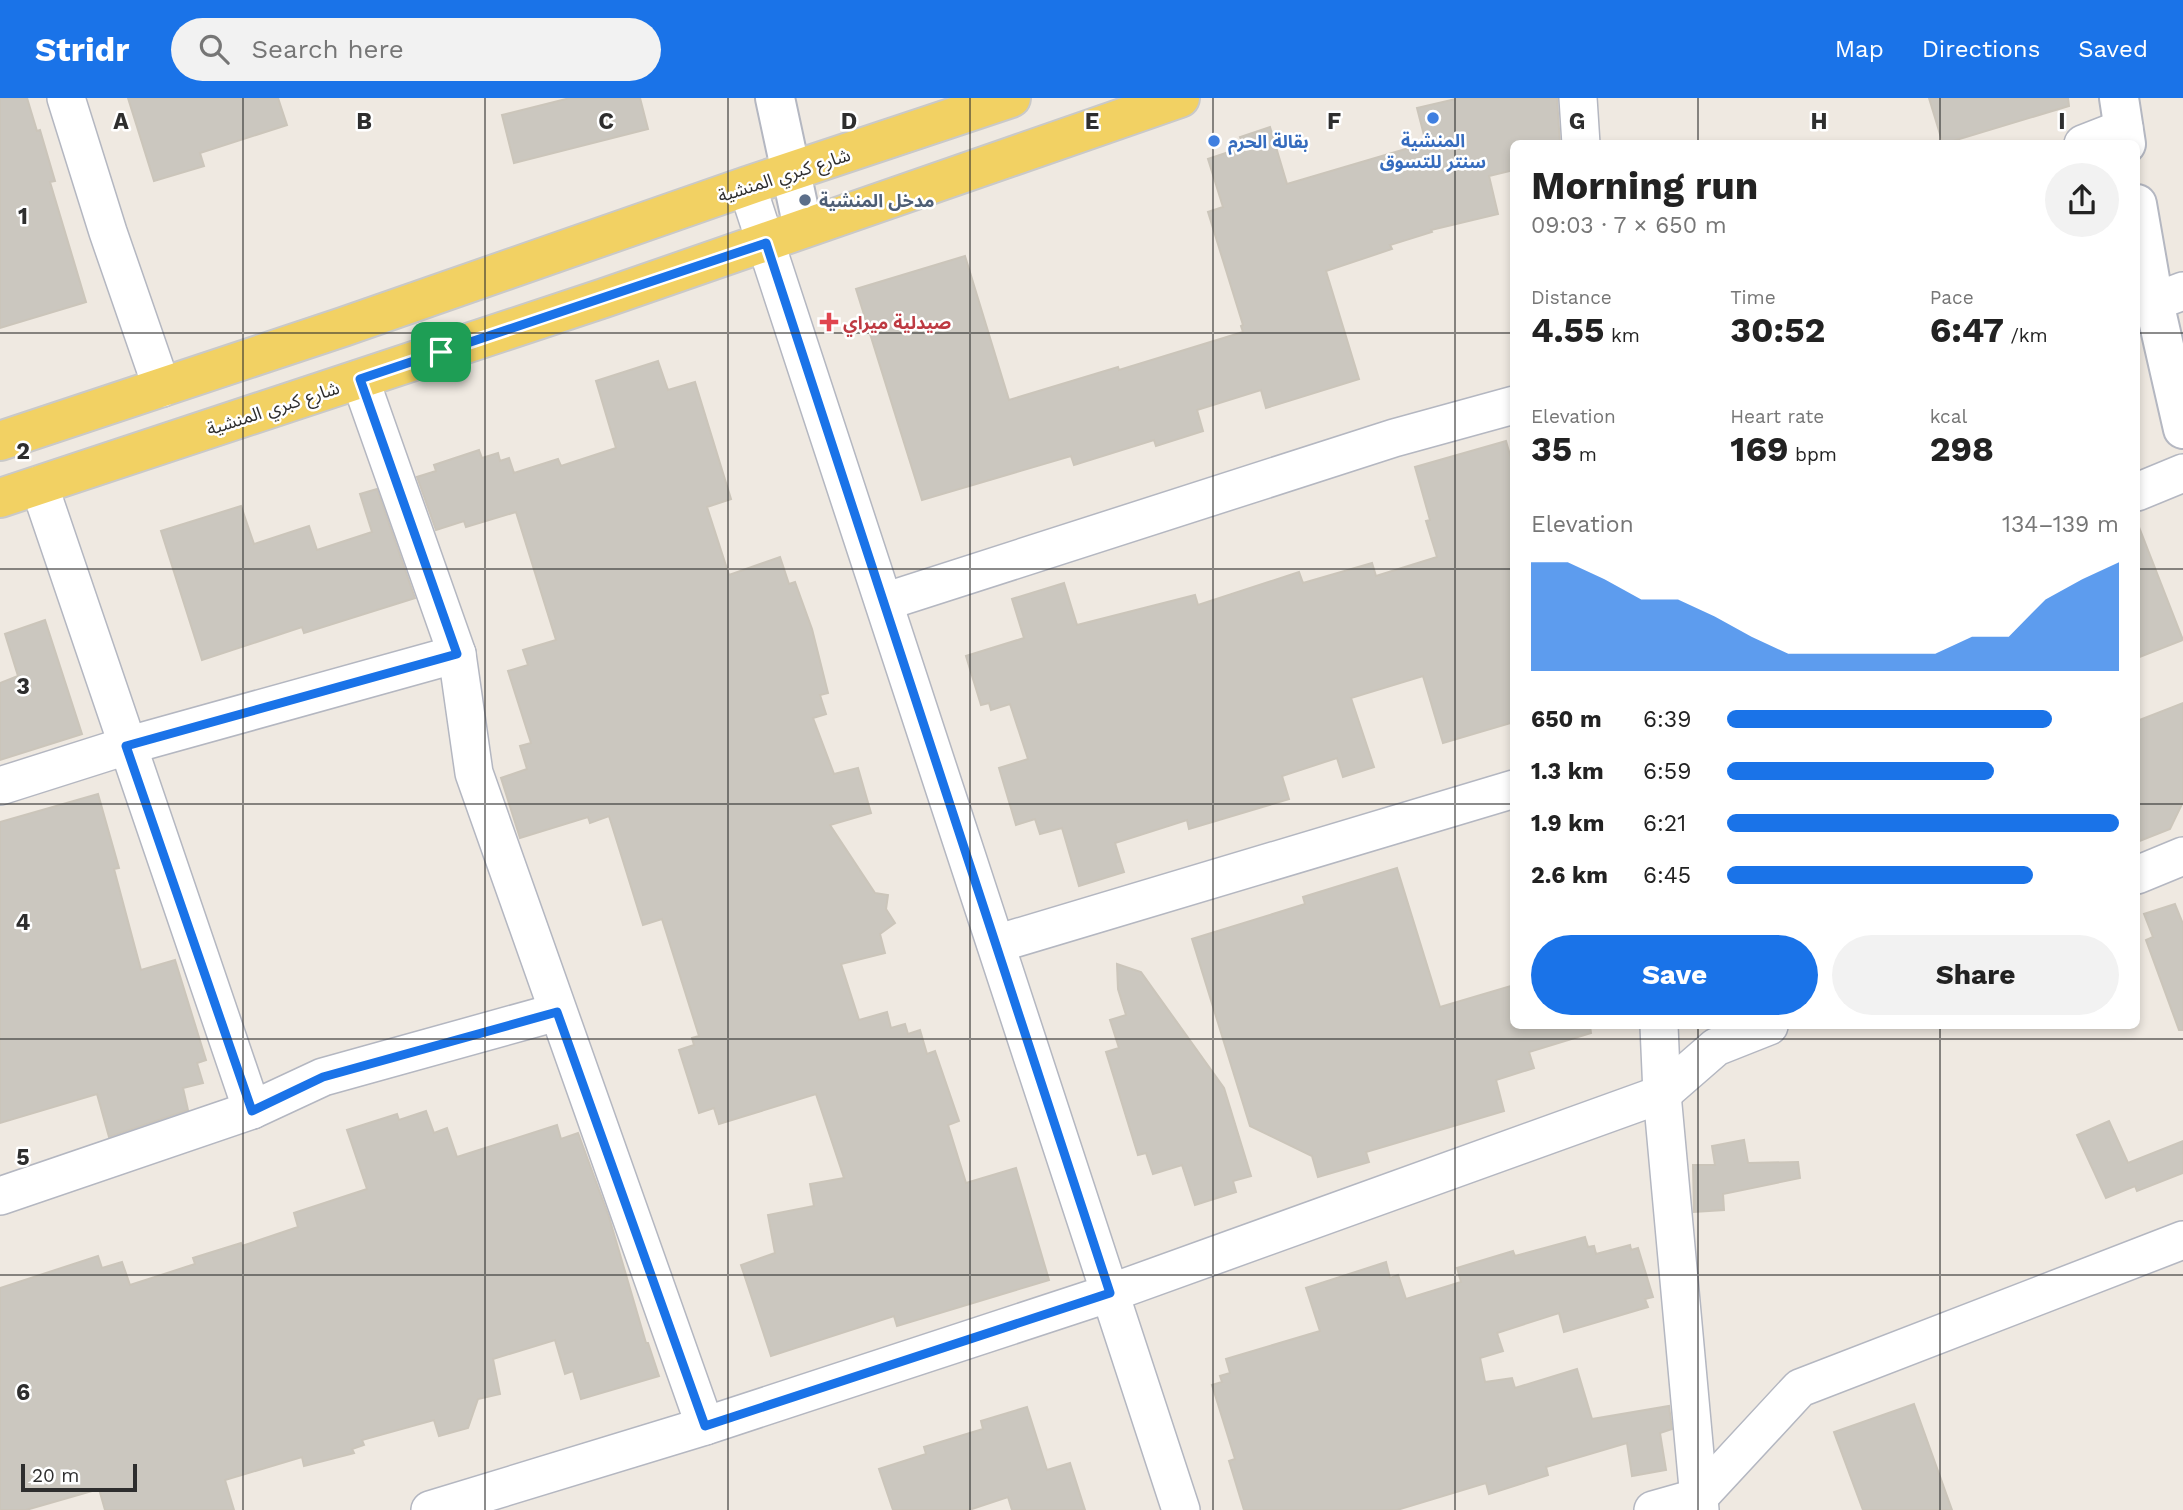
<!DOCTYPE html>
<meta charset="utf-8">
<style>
:root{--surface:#fff;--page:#f2f2f2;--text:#222;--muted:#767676;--accent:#1a73e8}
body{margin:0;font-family:"Work Sans","Noto Sans Arabic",sans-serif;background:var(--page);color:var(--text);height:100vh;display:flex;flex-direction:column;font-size:26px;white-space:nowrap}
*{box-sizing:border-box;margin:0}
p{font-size:23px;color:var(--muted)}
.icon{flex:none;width:38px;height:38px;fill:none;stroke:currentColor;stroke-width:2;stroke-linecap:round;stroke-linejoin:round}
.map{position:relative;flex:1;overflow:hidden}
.drawer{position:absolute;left:1510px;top:42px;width:630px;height:889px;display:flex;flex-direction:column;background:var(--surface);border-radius:10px;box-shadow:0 4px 10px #0003}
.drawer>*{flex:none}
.scale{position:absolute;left:21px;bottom:18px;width:116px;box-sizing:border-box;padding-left:7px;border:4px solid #2e2e2e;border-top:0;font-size:19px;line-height:24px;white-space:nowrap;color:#2e2e2e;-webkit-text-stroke:5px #fff;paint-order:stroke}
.pin{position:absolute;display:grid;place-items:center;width:60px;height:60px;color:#fff;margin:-30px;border-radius:14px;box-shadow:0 4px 10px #0006}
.round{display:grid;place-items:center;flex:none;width:74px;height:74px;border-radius:37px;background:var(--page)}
.summary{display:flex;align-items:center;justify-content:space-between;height:119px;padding:0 21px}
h1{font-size:38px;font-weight:700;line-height:52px}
.metrics{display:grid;grid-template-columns:repeat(3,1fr);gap:10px;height:119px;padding:7px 21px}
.metrics div{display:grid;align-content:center}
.metrics b{font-size:35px;font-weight:700}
.metrics small{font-size:19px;font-weight:400}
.metrics p{font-size:19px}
.chart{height:196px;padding:14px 21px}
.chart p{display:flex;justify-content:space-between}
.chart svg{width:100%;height:126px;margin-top:7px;fill:var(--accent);opacity:.7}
.button{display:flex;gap:14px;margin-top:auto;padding:14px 21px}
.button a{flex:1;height:80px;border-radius:42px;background:var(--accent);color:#fff;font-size:28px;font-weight:700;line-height:80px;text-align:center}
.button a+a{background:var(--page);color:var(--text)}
ul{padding:0 21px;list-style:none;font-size:23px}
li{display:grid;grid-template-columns:112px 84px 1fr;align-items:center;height:52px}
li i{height:18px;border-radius:9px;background:var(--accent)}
header{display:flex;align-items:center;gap:42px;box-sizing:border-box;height:98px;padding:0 35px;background:var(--accent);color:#fff}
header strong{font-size:33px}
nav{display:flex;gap:38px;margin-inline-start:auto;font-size:24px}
.search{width:490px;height:63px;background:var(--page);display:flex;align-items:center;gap:18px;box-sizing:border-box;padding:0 24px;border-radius:38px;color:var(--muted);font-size:26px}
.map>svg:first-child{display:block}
.building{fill:#cbc7bf;stroke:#cbc5ba;stroke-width:2}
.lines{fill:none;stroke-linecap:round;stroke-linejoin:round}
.street-casing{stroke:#b4b7c1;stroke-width:40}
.secondary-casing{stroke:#b4b7c1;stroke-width:42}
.primary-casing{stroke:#c9c9c9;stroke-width:42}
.street{stroke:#fff;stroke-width:37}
.secondary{stroke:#fff;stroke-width:38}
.primary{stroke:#f2d163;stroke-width:38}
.route-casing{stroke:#fff;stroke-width:14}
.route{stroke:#1a73e8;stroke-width:9}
.grid{fill:none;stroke:#2e2e2e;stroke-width:2;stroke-opacity:0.55}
.shop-dot{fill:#3f7fe0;stroke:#fff;stroke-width:2.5}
.service-dot{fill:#5c6f8a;stroke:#fff;stroke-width:2.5}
.health-dot{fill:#e0444e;stroke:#fff;stroke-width:2.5}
.labels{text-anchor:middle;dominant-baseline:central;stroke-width:5;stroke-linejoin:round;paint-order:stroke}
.shop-label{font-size:18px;font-weight:bold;fill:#366cbe;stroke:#fff}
.street-label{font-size:18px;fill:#2e2e2e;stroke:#fff}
.service-label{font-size:18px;font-weight:bold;fill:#4e5e75;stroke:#fff;text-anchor:start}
.health-label{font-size:18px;font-weight:bold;fill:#be3a42;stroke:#fff;text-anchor:start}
.grid-label{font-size:23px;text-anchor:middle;font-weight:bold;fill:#2e2e2e;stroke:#fff;stroke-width:5;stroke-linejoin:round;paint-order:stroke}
</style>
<header>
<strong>Stridr</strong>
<div class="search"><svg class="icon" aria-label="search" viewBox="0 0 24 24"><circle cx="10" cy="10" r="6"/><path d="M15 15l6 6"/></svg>Search here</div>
<nav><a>Map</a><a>Directions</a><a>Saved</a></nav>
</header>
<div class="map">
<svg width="2183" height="1412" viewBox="0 0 2183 1412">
<rect width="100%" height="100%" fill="#efe9e1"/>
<!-- building -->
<g class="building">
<path d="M0 0H27L37 33 40 32 55 83 50 84 86 204 0 230Z"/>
<path d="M128 0H278L287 27 200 55 204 68 154 83Z"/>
<path d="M570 0H640L648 31 514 65 502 17Z"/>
<path d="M1460 0H1557L1560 46H1514V72L1489 78 1498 116 1431 132 1432 134 1390 147 1392 151 1326 173 1359 281 1266 310 1261 292 1197 312 1203 333 1156 348 1154 342 1074 367 1071 358 922 402 856 191 965 158 1009 302 1118 269 1119 272 1243 234 1241 228 1243 227 1208 114 1223 109 1208 61 1244 49 1240 39 1270 29 1287 86 1426 45 1417 10Z"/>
<path d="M1929 0H2068L2069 8 1943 46Z"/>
<path d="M658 263 668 292 695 284 731 401 707 409 729 477 780 459 789 486 795 484 812 531 828 595 820 597 826 616 813 620 834 676 858 670 871 715 830 727 875 795 888 797 886 811 895 825 880 836 885 855 841 866 859 922 887 914 891 930 905 926 908 936 920 932 927 956 935 953 959 1023 948 1027 966 1085 1016 1070 1049 1182 897 1228 894 1218 771 1258 741 1167 775 1155 768 1117 814 1108 810 1086 844 1080 816 996 719 1026 714 1010 699 1015 679 952 694 947 692 940 699 938 662 821 643 827 609 718 590 725 588 719 520 740 501 680 527 671 520 648 531 645 508 573 528 567 523 552 556 542 516 414 466 429 464 423 436 432 417 379 436 373 434 367 479 352 482 360 498 355 500 363 509 360 514 375 558 361 561 368 616 350 596 283Z"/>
<path d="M1506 343 1514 371V624L1443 645 1423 578 1351 600 1374 669 1343 679 1337 660 1282 678 1289 701 1189 731 1187 722 1115 745 1124 774 1079 788 1062 730 1040 736 1035 721 1016 727 999 670 1028 661 1010 606 991 612 989 605 981 607 966 558 1024 540 1012 501 1064 485 1077 527 1195 497 1198 507 1299 474 1303 485 1372 465 1376 478 1437 459 1426 423 1430 422 1415 369Z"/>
<path d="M377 391 415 500 304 535 302 529 202 562 161 433 241 408 254 446 309 428 317 452 372 434 360 396Z"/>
<path d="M2139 429 2183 542 2137 560V430Z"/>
<path d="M45 522 82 636 0 662V585L18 578 5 536Z"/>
<path d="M2183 605V704L2170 731 2137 744V623Z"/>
<path d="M98 696 119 770 114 771 141 872 175 862 206 962 197 965 203 985 183 990 188 1012 109 1039 97 996 0 1025V724Z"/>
<path d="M1397 770 1440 909 1514 887V928H1590L1591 935 1529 954 1534 970 1496 982 1504 1013 1366 1054 1369 1064 1318 1079 1312 1058 1250 1028 1192 841 1305 806 1303 799Z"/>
<path d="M2175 806 2183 826V932H2179L2146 842 2153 839 2144 816Z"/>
<path d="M1117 866 1141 874 1224 990 1251 1078 1233 1083 1236 1094 1195 1107 1182 1067 1153 1076 1146 1055 1138 1057 1106 954 1119 950 1110 922 1126 917 1118 891Z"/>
<path d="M426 1013 434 1035 447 1030 457 1059 557 1027 561 1041 578 1035 609 1119 646 1245H648L659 1278 581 1301 573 1273 565 1276 555 1242 493 1261 500 1296 478 1301 468 1330 439 1338 434 1322 362 1342 364 1347 352 1351 354 1355 304 1368 302 1359 225 1382 234 1412H105L99 1391 26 1412H0V1190L98 1158 102 1170 122 1164 130 1187 195 1166 193 1160 241 1145 242 1148 298 1129 294 1115 367 1091 347 1032 397 1016 399 1022Z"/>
<path d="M2109 1023 2128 1065 2183 1043V1075L2137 1093 2135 1088 2106 1100 2077 1037Z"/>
<path d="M1744 1042 1748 1065 1798 1064 1800 1080 1723 1096 1724 1112 1694 1114 1693 1067H1715L1712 1048Z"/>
<path d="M1585 1139 1588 1149 1594 1148 1596 1156 1630 1147 1631 1152 1638 1150 1653 1199 1645 1201 1648 1209 1564 1234 1559 1215 1497 1235 1503 1253 1480 1260 1485 1284 1512 1280 1515 1290 1577 1271 1592 1321 1669 1308 1672 1331 1660 1335 1666 1372 1632 1378 1627 1345 1546 1369 1548 1377 1489 1396 1486 1385 1397 1412H1244L1229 1363 1235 1361 1212 1287 1222 1284 1220 1278 1230 1275 1226 1261 1320 1233 1306 1190 1386 1164 1390 1180 1398 1177 1406 1201 1461 1184 1457 1170 1513 1153 1515 1158Z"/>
<path d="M1914 1306 1952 1412H1863L1834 1334Z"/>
<path d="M1027 1309 1047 1372 1070 1365 1085 1412H1012L1008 1399 969 1412H893L879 1371 926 1356 924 1349 983 1331 981 1323Z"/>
</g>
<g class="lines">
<defs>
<g id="street">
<path d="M66 0 108 134 162 290"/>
<path d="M1578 0 1581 46"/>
<path d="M2083 46 2124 30"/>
<path d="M747 88 1181 1412"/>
<path d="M2154 204 2183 193"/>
<path d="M360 281 457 556 474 675 705 1328"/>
<path d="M39 387 252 1012"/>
<path d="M2137 394 2183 375"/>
<path d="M884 504 1394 340 1514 307"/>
<path d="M0 688 126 648 457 556"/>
<path d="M2137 777 2183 758"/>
<path d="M996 846 1514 691"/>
<path d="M1659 928 1662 996 1700 1412"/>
<path d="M0 1098 252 1012 323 979 557 914"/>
<path d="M430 1412 705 1328 1110 1195 1662 996 1716 949 1769 928"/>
<path d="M1653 1412 1699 1399 1800 1290 2183 1142"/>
</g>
<g id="secondary">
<path d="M775 0 803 130"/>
<path d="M2119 0 2126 46"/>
<path d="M2137 106 2154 204 2183 331"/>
</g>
<g id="primary">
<path d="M0 343 343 229 747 88 1011 0"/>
<path d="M0 400 604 200 1180 0"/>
</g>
</defs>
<!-- street casing -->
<use href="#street" class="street-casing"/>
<!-- secondary casing -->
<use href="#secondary" class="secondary-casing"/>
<!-- primary casing -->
<use href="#primary" class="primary-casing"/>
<!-- street -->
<use href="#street" class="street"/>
<!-- secondary -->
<use href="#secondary" class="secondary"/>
<!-- primary -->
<use href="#primary" class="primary"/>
</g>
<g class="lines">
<defs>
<path id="route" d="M766 145 1110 1195 705 1328 557 914 323 979 252 1013 126 648 457 556 360 281Z"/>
</defs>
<!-- route casing -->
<use href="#route" class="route-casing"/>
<!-- route -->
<use href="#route" class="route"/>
</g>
<!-- grid -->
<path class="grid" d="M243 0V1412M485 0V1412M728 0V1412M970 0V1412M1213 0V1412M1455 0V1412M1698 0V46M1940 0V46M0 235H1514M2137 235H2183M0 471H1514M2137 471H2183M0 706H1514M2137 706H2183M1698 928V1412M1940 928V1412M0 941H2183M0 1177H2183"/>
<!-- markers -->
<g class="shop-dot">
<circle cx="1433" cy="20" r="7"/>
<circle cx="1214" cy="43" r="7"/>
</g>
<circle class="service-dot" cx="805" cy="102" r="7"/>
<path class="health-dot" d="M825.5 213.5h7v7h7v7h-7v7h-7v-7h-7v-7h7z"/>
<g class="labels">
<!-- shop labels -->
<g class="shop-label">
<text x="1433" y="42">المنشية<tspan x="1433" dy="21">سنتر للتسوق</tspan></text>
<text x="1228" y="43" text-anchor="start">بقالة الحرم</text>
</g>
<!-- street labels -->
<g class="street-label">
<text transform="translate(784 77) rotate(-18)">شارع كبري المنشية</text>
<text transform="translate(273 310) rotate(-18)">شارع كبري المنشية</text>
</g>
<!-- service labels -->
<g class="service-label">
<text x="819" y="102">مدخل المنشية</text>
</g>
<!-- health labels -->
<g class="health-label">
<text x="843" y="224">صيدلية ميراي</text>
</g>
</g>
<g class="grid-label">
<text x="121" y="31">A</text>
<text x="364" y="31">B</text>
<text x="606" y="31">C</text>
<text x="849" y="31">D</text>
<text x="1092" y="31">E</text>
<text x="1334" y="31">F</text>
<text x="1577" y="31">G</text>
<text x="1819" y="31">H</text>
<text x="2062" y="31">I</text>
<text x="23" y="126">1</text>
<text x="23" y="361">2</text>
<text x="23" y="596">3</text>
<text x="23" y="832">4</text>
<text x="23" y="1067">5</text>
<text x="23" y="1302">6</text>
</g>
</svg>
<div class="scale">20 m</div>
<div class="pin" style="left:441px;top:254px;background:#1e9e55"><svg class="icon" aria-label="arrive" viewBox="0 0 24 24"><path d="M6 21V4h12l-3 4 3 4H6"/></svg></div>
<section class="drawer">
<div class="summary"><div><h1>Morning run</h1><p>09:03 · 7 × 650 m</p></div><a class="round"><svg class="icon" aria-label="share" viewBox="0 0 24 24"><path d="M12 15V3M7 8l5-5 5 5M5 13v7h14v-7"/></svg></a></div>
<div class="metrics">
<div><p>Distance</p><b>4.55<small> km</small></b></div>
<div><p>Time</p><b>30:52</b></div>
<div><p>Pace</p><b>6:47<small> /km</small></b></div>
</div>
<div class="metrics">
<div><p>Elevation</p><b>35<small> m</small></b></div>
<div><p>Heart rate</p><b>169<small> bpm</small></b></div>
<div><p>kcal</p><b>298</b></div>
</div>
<div class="chart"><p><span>Elevation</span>134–139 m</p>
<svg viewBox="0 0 160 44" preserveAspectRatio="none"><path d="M0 44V6L10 6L20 12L30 19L40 19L50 25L60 32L70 38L80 38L90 38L100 38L110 38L120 32L130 32L140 19L150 12L160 6V44z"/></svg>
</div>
<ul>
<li><b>650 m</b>6:39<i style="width:83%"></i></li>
<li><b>1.3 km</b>6:59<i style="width:68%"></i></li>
<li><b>1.9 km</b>6:21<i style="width:100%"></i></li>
<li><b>2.6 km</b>6:45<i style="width:78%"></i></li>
</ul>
<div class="button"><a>Save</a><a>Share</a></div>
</section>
</div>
